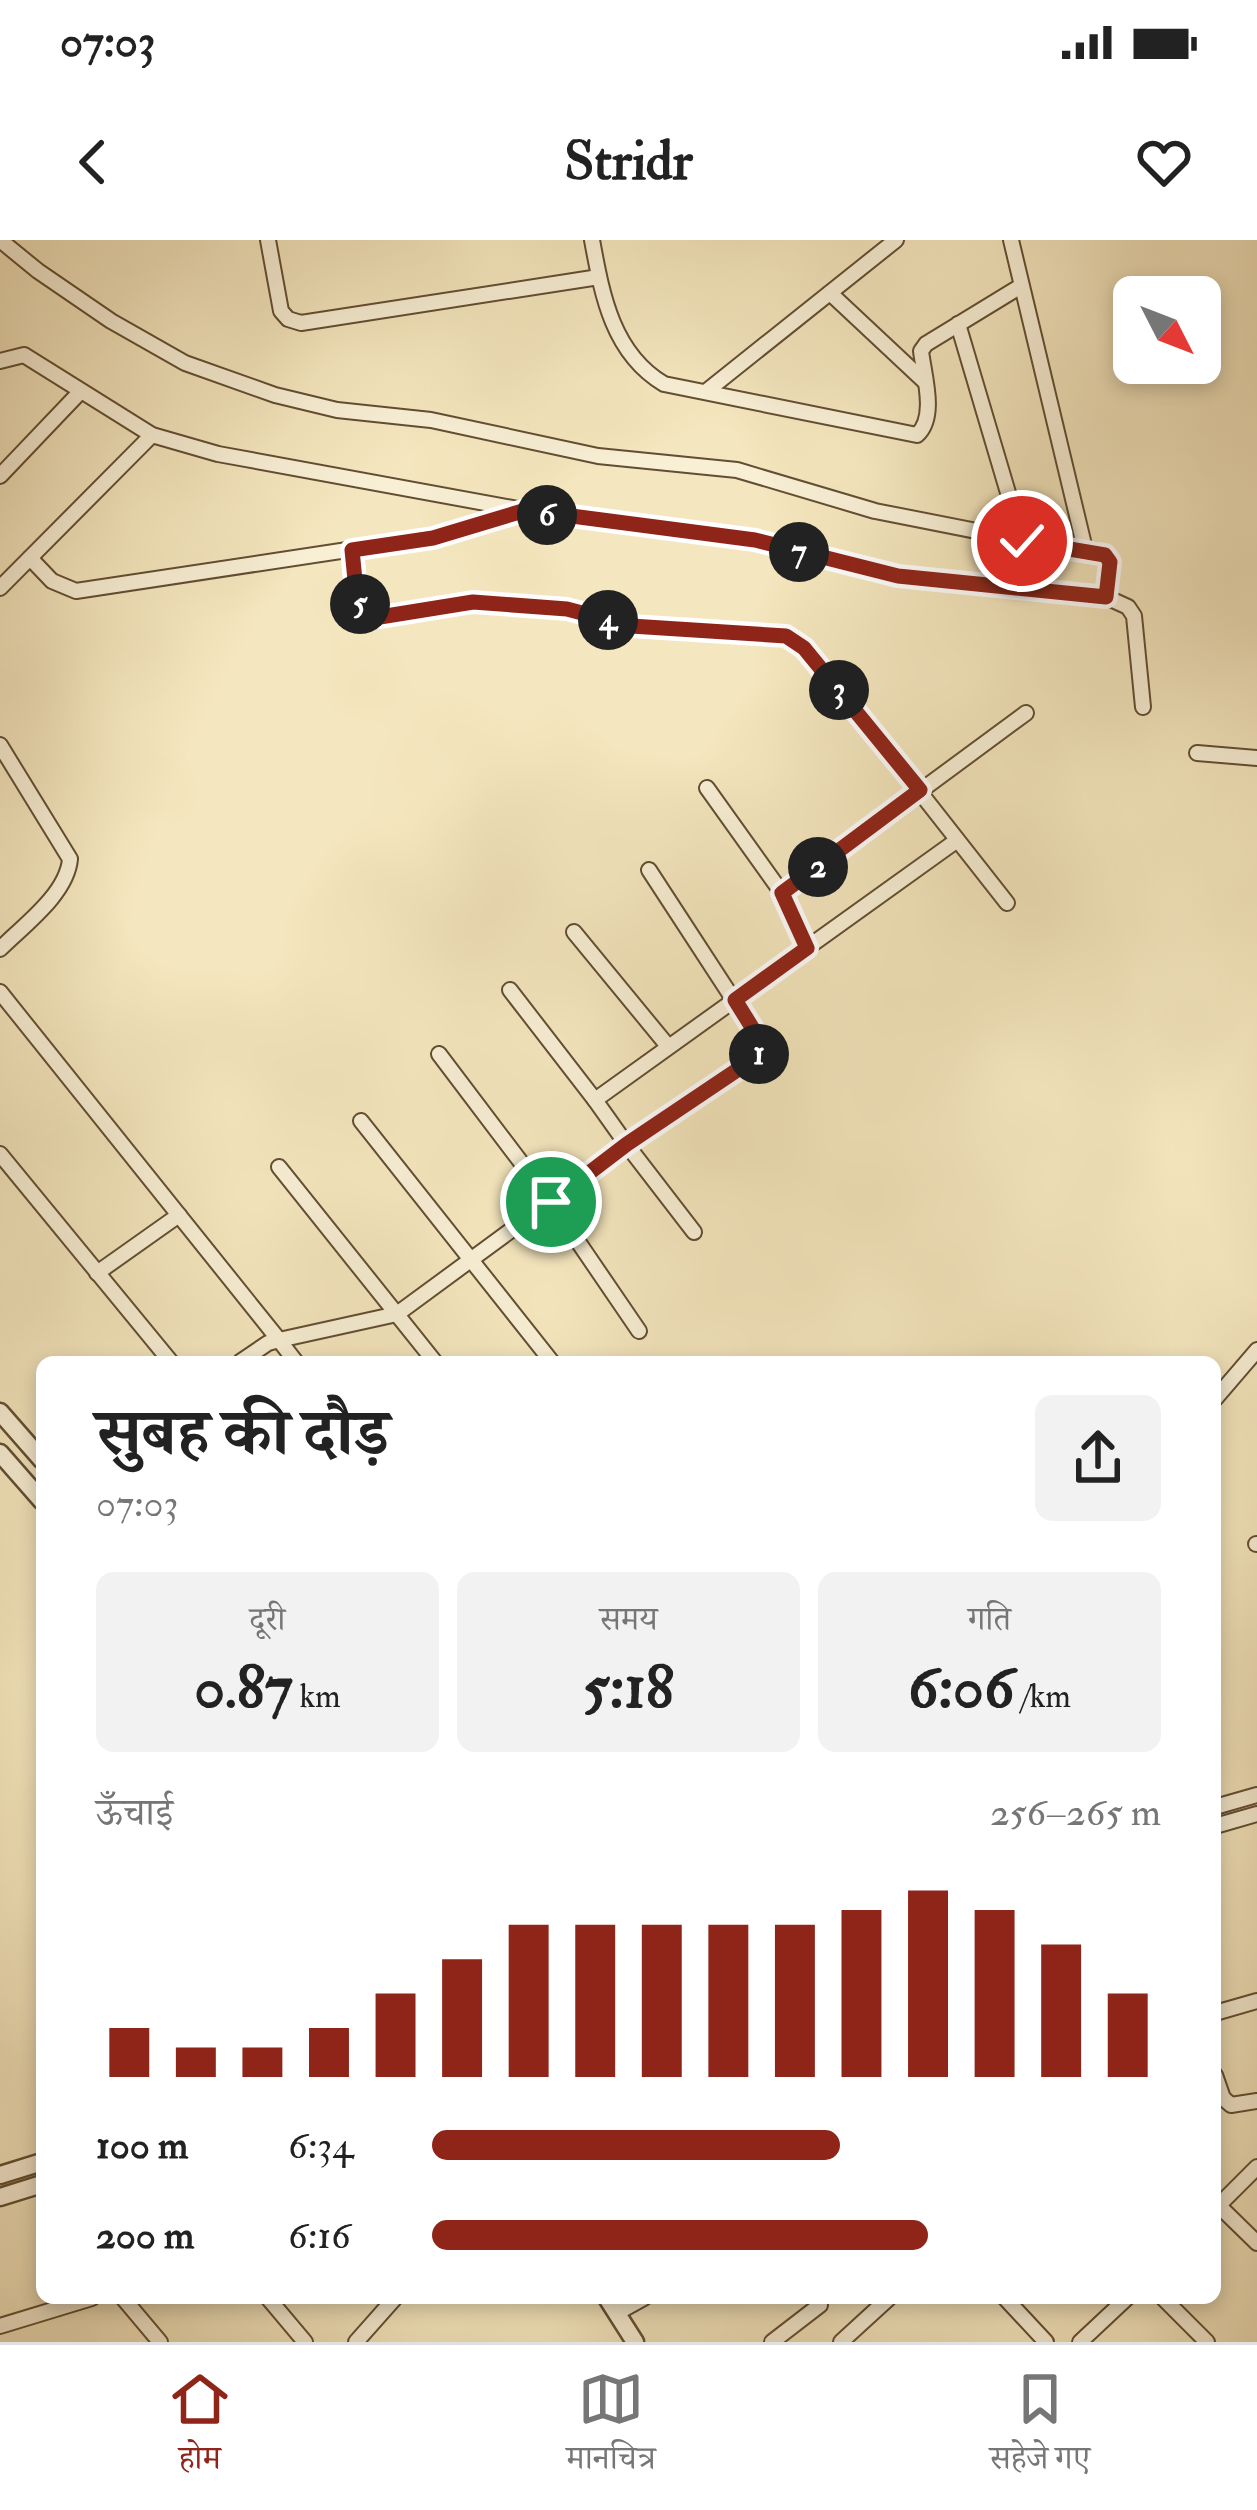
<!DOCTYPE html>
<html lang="hi">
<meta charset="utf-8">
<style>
:root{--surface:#fff;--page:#f2f2f2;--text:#222;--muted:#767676;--line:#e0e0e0;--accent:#8f2418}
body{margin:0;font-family:"IM FELL Double Pica","Noto Serif Devanagari",serif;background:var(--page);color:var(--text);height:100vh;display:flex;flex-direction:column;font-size:45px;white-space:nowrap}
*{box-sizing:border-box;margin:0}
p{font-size:39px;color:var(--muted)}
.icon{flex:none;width:66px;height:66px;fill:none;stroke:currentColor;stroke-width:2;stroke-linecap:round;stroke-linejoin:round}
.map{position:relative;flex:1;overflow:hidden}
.drawer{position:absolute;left:36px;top:1116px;width:1185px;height:948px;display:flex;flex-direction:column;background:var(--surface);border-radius:18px;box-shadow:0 6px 18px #0003}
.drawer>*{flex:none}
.needle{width:78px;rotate:132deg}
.tools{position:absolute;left:1113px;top:36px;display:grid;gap:24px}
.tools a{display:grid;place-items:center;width:108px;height:108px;border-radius:18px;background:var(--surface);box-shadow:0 6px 18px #0003;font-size:60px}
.pin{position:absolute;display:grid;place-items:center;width:102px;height:102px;color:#fff;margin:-51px;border:6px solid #fff;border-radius:50%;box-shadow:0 3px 12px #0007}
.km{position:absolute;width:60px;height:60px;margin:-30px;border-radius:50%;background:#222;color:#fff;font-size:33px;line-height:60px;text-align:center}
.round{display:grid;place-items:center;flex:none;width:126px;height:126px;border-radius:18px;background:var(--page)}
.overview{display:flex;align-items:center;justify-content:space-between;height:204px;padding:0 60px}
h1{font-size:66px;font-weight:700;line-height:90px}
.metrics{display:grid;grid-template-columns:repeat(3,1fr);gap:18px;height:204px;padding:12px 60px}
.metrics div{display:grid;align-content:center;border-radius:18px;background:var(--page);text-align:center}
.metrics b{font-size:60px;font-weight:700}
.metrics small{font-size:33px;font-weight:400}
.metrics p{font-size:33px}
.chart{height:336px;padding:24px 60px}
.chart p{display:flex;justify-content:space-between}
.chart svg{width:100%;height:216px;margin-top:12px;stroke:var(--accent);stroke-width:6}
ul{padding:0 60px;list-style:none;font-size:39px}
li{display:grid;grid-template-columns:192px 144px 1fr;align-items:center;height:90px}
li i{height:30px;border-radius:15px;background:var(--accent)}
.status{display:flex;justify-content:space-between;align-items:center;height:84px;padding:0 60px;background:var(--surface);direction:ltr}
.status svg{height:33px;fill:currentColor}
header{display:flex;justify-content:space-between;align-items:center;height:156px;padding:0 60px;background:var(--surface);font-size:54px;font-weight:700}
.dock{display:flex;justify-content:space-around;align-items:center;height:168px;border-top:3px solid var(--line);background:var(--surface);font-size:33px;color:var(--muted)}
.dock a{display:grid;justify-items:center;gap:6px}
.dock .current{color:var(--accent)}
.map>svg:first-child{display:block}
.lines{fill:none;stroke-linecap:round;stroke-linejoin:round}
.minor-casing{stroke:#624e32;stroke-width:18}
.tertiary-casing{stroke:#624e32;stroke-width:21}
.minor{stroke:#f8efd5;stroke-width:14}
.tertiary{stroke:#f8efd5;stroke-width:16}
.route-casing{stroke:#fff;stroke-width:24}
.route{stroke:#8f2418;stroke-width:15}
</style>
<div class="status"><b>07:03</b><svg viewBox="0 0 49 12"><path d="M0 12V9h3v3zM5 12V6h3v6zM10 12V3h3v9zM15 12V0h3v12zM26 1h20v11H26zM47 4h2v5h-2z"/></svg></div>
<header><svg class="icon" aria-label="back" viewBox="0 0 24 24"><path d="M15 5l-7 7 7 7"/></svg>Stridr<svg class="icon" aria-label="heart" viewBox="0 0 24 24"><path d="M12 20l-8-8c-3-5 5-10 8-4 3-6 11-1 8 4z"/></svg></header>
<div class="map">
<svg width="1257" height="2102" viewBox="0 0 1257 2102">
<rect width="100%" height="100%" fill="#f4e6be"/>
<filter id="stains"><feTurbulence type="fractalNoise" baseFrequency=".00167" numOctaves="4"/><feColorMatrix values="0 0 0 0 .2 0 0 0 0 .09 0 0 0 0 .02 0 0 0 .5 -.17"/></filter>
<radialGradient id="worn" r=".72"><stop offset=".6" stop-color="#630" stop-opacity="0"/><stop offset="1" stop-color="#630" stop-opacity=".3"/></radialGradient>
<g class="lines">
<defs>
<g id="minor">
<path d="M0 0 38 31 111 81 185 123 275 155 337 170 431 180 598 216 737 230 875 271 1022 300 1097 311 1110 322 1106 357"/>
<path d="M268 0 281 71 288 79 301 83 599 37"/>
<path d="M592 0C602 54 612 113 664 144L917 195C937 177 924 136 921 111L926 104 1021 46"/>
<path d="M1011 0 1085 309"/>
<path d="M830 53 924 141"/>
<path d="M958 84 1022 300"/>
<path d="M0 121 24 115 152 195 218 214 545 274 755 300 898 336 1106 357 1128 367 1134 376 1143 467"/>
<path d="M708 150 896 0"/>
<path d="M0 236 81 151"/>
<path d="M351 310 357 360 363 369 380 377 474 362 567 369 631 386 786 396 804 408 842 453 1007 663"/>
<path d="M30 318 52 341 76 351 433 297 521 272"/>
<path d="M0 348 152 195"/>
<path d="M0 505 70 619C67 654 24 685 0 709"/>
<path d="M1197 513 1257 518"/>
<path d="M707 548 782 653"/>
<path d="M649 630 763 805 758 816 627 905 694 992"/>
<path d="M574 692 667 805"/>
<path d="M807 708 782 653 1026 473"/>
<path d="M510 750 595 860"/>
<path d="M0 752 279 1100 397 1074 627 905 595 860 956 601"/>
<path d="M439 814 551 962 639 1091"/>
<path d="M361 881 552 1122"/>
<path d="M0 914 171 1122"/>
<path d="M279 927 435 1122"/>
<path d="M97 1033 179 975"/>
<path d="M240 1122 268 1103 279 1100 296 1122"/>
<path d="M1215 1159 1257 1110"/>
<path d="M1256 1304H1257"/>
<path d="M1215 1567 1257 1555"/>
<path d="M1215 1586 1257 1574"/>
<path d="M1215 1773 1257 1761"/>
<path d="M1215 1835 1223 1858 1231 1865 1257 1861"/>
<path d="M1215 1962 1257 2003"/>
<path d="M1215 1969 1257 1927"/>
<path d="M123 2058 160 2102"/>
<path d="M268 2058 305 2102"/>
<path d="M1005 2058 1046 2102"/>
<path d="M1163 2058 1207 2102"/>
<path d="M617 2073 644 2058"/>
<path d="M0 2086 92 2058"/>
<path d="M356 2102 395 2058"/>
<path d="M772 2102 820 2065"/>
<path d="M841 2102 889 2058"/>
<path d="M1080 2102 1127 2058"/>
</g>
<g id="tertiary">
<path d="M0 1172 42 1220"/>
<path d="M0 1213 42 1261"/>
<path d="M0 1935 42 1922"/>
<path d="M0 1957 42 1944"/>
<path d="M607 2058 635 2102"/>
</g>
</defs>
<!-- minor casing -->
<use href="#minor" class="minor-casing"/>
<!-- tertiary casing -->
<use href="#tertiary" class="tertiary-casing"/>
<!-- minor -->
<use href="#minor" class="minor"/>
<!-- tertiary -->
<use href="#tertiary" class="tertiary"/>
</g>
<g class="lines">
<defs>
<path id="route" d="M551 962 627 904 758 816 763 805 735 760 807 708 782 653 920 550 804 408 786 396 631 386 567 369 473 362 380 377 363 370 357 360 352 310 433 298 526 270 755 300 898 336 1106 357 1110 322 1105 315 1022 301"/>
</defs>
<!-- route casing -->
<use href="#route" class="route-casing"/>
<!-- route -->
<use href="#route" class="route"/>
</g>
<rect width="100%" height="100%" filter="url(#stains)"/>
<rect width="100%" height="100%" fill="url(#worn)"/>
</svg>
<div class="tools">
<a><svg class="needle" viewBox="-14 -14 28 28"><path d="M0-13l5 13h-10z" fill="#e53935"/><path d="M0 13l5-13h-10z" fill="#767676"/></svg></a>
</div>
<div class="pin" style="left:551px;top:962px;background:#1e9e55"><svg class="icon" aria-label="arrive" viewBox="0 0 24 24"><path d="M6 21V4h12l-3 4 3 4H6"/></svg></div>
<div class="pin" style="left:1022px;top:301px;background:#d93025"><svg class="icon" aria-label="check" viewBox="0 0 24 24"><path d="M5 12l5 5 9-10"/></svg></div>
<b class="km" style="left:759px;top:814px">1</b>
<b class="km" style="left:818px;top:627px">2</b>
<b class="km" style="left:839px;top:450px">3</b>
<b class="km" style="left:608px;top:380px">4</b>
<b class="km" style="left:360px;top:364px">5</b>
<b class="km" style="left:547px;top:275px">6</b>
<b class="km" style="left:799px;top:312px">7</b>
<section class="drawer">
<div class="overview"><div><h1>सुबह की दौड़</h1><p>07:03</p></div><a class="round"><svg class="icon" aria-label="share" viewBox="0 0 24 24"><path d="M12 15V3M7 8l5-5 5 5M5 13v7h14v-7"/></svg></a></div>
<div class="metrics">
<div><p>दूरी</p><b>0.87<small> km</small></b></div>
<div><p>समय</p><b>5:18</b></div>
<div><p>गति</p><b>6:06<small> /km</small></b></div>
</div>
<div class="chart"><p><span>ऊँचाई</span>256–265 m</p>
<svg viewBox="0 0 160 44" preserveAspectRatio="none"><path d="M5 44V34M15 44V38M25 44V38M35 44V34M45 44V27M55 44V20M65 44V13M75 44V13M85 44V13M95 44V13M105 44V13M115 44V10M125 44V6M135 44V10M145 44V17M155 44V27"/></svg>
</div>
<ul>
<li><b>100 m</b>6:34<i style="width:56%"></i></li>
<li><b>200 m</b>6:16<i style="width:68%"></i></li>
</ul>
</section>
</div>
<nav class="dock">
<a class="current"><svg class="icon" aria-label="home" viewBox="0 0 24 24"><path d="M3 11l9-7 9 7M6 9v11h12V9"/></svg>होम</a>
<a><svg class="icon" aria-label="map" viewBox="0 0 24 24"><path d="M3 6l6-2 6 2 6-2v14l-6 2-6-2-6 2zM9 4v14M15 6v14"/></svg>मानचित्र</a>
<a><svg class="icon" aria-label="saved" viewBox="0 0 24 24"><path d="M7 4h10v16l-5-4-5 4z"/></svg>सहेजे गए</a>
</nav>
